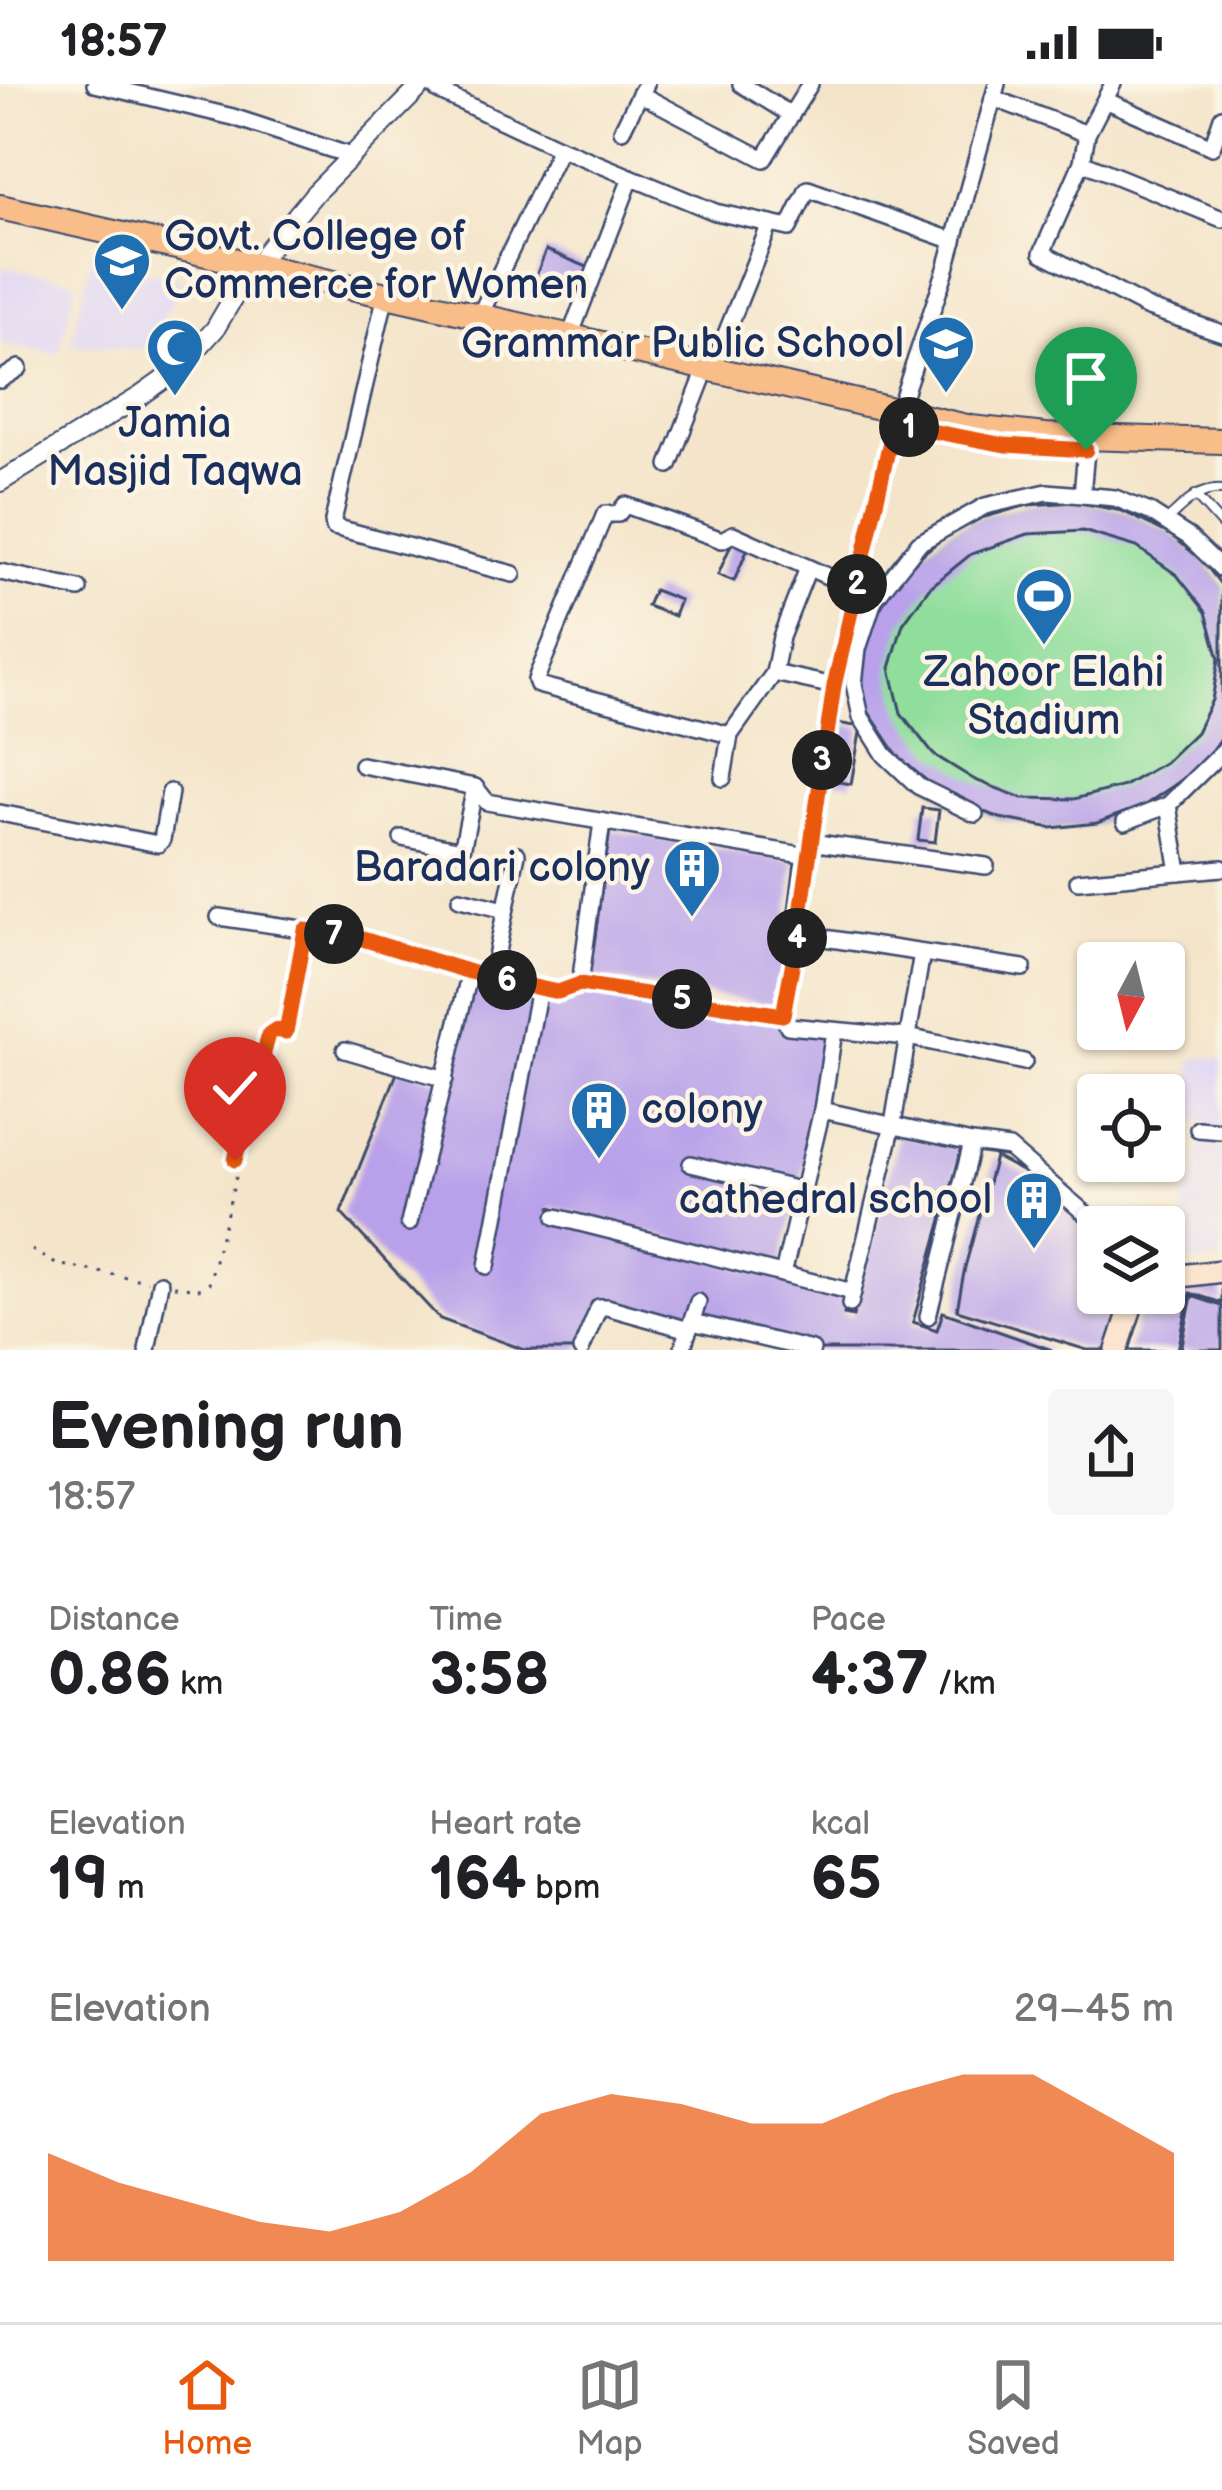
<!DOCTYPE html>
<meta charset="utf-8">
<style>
:root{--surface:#fff;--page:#f6f6f6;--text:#202124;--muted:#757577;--line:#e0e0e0;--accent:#ea580c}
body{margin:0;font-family:"Balsamiq Sans",sans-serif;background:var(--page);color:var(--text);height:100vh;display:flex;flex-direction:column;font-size:45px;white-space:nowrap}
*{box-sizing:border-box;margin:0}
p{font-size:39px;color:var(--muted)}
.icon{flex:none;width:66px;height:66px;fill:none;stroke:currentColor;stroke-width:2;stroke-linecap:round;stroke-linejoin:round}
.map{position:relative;height:1266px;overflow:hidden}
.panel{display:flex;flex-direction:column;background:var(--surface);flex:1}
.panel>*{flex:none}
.needle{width:78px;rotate:187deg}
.controls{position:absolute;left:1077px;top:858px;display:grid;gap:24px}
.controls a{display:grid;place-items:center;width:108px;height:108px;border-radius:12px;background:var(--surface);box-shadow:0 3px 9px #0004;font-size:60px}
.pin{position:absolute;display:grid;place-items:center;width:102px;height:102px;color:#fff;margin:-123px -51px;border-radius:50% 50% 50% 0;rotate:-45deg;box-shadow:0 0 12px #0007}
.pin .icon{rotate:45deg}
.km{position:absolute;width:60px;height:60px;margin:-30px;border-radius:50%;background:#222;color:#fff;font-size:33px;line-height:60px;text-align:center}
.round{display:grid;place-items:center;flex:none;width:126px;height:126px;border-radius:12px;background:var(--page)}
.overview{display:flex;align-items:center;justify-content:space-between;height:204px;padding:0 48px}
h1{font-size:66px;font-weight:700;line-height:90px}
.figures{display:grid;grid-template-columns:repeat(3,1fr);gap:18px;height:204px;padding:12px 48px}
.figures div{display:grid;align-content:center}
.figures b{font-size:60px;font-weight:700}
.figures small{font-size:33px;font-weight:400}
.figures p{font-size:33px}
.chart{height:336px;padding:24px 48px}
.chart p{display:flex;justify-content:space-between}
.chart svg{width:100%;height:216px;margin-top:12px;fill:var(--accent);opacity:.7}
.status{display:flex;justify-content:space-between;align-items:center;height:84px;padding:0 60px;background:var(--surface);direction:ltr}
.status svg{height:33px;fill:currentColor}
.tabs{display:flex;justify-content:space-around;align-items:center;height:168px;border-top:3px solid var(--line);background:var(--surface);font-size:33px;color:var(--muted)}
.tabs a{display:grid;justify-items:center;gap:6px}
.tabs .selected{color:var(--accent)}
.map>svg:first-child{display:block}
.built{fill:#dfd5f5}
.green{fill:#90de9c;stroke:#56867d;stroke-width:3}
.building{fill:#b8a1ea;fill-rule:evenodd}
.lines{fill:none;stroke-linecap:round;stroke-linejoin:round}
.service-casing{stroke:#3c4a6e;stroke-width:12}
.minor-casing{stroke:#3c4a6e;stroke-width:20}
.tertiary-casing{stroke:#3c4a6e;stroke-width:22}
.secondary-casing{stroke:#3c4a6e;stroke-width:26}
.primary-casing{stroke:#3c4a6e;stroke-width:28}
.path{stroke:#3c4a6e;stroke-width:3;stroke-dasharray:3 9;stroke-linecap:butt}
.service{stroke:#fff;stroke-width:8}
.minor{stroke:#fff;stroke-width:15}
.tertiary{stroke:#fff;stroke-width:18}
.secondary{stroke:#fce5cf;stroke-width:21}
.primary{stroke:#f8bd88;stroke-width:24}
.route-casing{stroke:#fff;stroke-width:24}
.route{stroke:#ea580c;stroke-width:15}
.labels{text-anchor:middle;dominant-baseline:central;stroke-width:9;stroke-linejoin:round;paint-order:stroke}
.poi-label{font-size:42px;fill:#1b2f5e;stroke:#fcf5e5;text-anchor:end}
</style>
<div class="status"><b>18:57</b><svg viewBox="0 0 49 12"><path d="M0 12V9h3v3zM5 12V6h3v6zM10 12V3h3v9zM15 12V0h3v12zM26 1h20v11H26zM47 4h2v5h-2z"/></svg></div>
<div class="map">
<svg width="1222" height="1266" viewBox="0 0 1222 1266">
<rect width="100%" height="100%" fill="#fcf5e5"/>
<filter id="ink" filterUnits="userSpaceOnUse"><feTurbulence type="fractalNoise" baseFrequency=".00833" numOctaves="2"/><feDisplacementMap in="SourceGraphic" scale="24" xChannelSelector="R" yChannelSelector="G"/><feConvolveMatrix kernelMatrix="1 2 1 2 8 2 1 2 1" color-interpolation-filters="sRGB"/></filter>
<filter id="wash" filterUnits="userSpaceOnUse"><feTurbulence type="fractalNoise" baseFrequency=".004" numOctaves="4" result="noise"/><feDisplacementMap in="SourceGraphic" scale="48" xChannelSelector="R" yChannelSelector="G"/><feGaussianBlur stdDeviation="2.7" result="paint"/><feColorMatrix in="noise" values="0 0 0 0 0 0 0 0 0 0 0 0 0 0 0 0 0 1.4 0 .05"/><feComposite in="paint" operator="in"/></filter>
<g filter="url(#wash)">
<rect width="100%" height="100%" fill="#f4e5ca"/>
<!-- built -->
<g class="built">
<path d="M91 175 185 197 142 266 71 260Z"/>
<path d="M0 183 76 197 59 270 0 260Z"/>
<path d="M1193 974H1222V1176L1182 1180 1184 1109 1191 1106 1204 1039 1189 1036Z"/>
</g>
<!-- green -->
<path class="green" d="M1076 418 1122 427 1171 451 1202 476 1222 502V652L1198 685 1145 721 1097 739 1052 744 1000 734 949 715 900 675 866 624 861 583 869 543 897 497 925 468 952 447 981 434 1028 421Z"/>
<g id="blocks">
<!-- building -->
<g class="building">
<path d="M546 166 590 184 581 209 536 192Z"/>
<path d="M1076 418 1122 427 1171 451 1202 476 1222 502V652L1198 685 1145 721 1097 739 1052 744 1000 734 949 715 900 675 866 624 861 583 869 543 897 497 925 468 952 447 981 434 1028 421ZM1083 447 1137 463 1177 491 1206 528 1219 575 1212 616 1196 648 1165 678 1124 702 1074 715 1022 714 975 696 933 670 901 629 890 584 903 540 929 504 971 470 1028 450Z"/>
<path d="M733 456 749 462 734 497 718 491Z"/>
<path d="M654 506 680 516 674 532 647 522Z"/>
<path d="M837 639 861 643 851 700 827 696Z"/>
<path d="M922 724 939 726 935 758 918 756Z"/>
<path d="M610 746 795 778 777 921 589 893Z"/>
<path d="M472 891 542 910 583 905 779 937 829 951 800 1101 780 1184 551 1123 549 1135 847 1211 844 1230 853 1232 899 1051 962 1065 913 1238 937 1246 943 1228 1052 1266H821L695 1236 688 1243 607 1220 578 1266H525L440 1235 341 1129 399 984 442 997Z"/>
<path d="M995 1073 1033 1093 1098 1151V1209H1130L1106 1266H1087L957 1226 965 1183Z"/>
<path d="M1222 1193V1219L1190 1209 1178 1266H1128L1146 1209H1164V1199Z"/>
<path d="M1192 1212 1222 1222V1266H1181Z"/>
</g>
</g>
</g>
<g filter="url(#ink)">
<use href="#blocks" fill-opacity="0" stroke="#3c4a6e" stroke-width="3"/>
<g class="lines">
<defs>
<g id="service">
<path d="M1195 411 1222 441"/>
<path d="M1165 438C1183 422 1197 404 1222 406"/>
</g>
<g id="minor">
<path d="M95 0 233 33 351 72"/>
<path d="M431 0 438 7 560 64 715 128 789 144 808 105 954 157"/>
<path d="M646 0 640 10 764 75 810 0"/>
<path d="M741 0 791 31"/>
<path d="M1113 0 1087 50 1082 78 1042 169 1148 224 1222 249"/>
<path d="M993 14 1087 50"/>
<path d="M1105 16 1212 63 1222 33"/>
<path d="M622 46 640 10"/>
<path d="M1082 78 1222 135"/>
<path d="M383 223 333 437 334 443 513 490"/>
<path d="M480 231 560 64"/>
<path d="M570 252 631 94"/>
<path d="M712 285 770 140"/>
<path d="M0 296 19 284"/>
<path d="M669 381 702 296"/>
<path d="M1082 411 1086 366"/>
<path d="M0 488 79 505"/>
<path d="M774 589 781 553 808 484"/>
<path d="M730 651 538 601 536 596 538 590 605 430H618L625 421 628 422 722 456 733 450 856 505"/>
<path d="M362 681 475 703 487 718 808 772"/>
<path d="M723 694 730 651 774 589 834 602"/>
<path d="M1168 721 1179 788"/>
<path d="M0 729 158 760 162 756 170 708"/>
<path d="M975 730 918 702 885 671 861 633 854 600 858 565 874 516 919 459 985 422 1047 408 1082 411 1115 414 1150 428 1189 453 1222 485"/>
<path d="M1125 738 1168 721 1222 668"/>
<path d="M402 754 462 766 475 703"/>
<path d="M810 758 986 782"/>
<path d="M1078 797 1222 784"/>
<path d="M460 815 505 826"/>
<path d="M219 833 356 853 470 888 558 908 580 900 783 931"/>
<path d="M798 850 1023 884"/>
<path d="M492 892 517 770"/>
<path d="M580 900 602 738"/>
<path d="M783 931 798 850 834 602 894 340 946 185 997 0"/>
<path d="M783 931 788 942 908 953 1024 978"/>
<path d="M345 966 445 995"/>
<path d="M822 1026 972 1059 1009 1064 1101 1143"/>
<path d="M1198 1045 1222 1047"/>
<path d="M691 1080 803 1107"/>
<path d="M556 1133 853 1208"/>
<path d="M409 1139 470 888"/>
<path d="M487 1182 539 904"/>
<path d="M783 1190 822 1026 834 947"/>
<path d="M850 1220 893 1040 922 869"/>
<path d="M928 1232 972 1059"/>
<path d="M692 1238 812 1266"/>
<path d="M147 1266 160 1199"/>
<path d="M581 1266 599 1223H607L689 1246"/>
<path d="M682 1266 698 1218"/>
</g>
<path id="tertiary" d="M0 398 139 313 180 284 215 245 246 192 315 109 423 0"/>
<g id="secondary">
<path d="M1164 1194 1222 1187"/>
<path d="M1117 1266 1133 1217 1139 1209"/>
</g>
<path id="primary" d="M0 123 971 344 1046 352 1222 357"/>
</defs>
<!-- service casing -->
<use href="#service" class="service-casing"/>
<!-- minor casing -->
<use href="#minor" class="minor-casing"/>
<!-- tertiary casing -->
<use href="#tertiary" class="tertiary-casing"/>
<!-- secondary casing -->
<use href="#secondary" class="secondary-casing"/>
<!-- primary casing -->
<use href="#primary" class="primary-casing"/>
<!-- path -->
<g class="path">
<path d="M32 1166 56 1180 147 1197"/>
<path d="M174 1202 201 1205 209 1200 236 1093 235 1076 268 953 272 947 287 948 303 860"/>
</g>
<!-- service -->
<use href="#service" class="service"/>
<!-- minor -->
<use href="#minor" class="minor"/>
<!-- tertiary -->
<use href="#tertiary" class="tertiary"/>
<!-- secondary -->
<use href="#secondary" class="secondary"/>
<!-- primary -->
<use href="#primary" class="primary"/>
</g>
</g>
<g class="lines" filter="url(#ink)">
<defs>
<path id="route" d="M235 1076 269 950 275 946 286 948 305 846 356 853 470 888 539 904 558 908 580 900 783 931 798 850 834 602 894 340 1005 361 1086 366"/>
</defs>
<!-- route casing -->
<use href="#route" class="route-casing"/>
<!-- route -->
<use href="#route" class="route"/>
</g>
<!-- icons -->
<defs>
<symbol id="university-pin" viewBox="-11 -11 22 30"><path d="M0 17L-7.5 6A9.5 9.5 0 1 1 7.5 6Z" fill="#1f6fb2" stroke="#fcf5e5"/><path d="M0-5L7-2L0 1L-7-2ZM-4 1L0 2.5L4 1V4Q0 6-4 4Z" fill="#fff"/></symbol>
<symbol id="school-pin" viewBox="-11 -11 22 30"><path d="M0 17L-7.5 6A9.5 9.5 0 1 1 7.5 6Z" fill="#1f6fb2" stroke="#fcf5e5"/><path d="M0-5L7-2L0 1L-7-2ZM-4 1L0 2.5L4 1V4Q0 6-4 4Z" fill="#fff"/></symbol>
<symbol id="mosque-pin" viewBox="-11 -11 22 30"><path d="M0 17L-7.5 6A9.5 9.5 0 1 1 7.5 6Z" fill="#1f6fb2" stroke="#fcf5e5"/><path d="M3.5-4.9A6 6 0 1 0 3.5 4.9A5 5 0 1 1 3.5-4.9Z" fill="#fff"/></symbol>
<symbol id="stadium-pin" viewBox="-11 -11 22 30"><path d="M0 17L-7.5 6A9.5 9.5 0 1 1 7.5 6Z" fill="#1f6fb2" stroke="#fcf5e5"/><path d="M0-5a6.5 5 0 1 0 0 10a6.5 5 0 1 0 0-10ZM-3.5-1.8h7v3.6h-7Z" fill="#fff"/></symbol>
<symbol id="building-pin" viewBox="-11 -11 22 30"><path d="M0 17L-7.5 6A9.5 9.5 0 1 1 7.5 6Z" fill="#1f6fb2" stroke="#fcf5e5"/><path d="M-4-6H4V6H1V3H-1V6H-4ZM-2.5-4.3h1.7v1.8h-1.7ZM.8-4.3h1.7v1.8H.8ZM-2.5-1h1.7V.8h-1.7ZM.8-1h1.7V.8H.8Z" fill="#fff"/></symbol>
</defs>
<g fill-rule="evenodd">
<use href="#university-pin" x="89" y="144" width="66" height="90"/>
<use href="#school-pin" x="913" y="227" width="66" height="90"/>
<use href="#mosque-pin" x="142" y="230" width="66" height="90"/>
<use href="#stadium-pin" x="1011" y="479" width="66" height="90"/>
<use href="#building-pin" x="659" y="751" width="66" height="90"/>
<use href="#building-pin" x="566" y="993" width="66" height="90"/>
<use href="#building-pin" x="1001" y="1083" width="66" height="90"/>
</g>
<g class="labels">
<!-- poi labels -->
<g class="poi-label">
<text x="164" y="153" text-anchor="start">Govt. College of<tspan x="164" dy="48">Commerce for Women</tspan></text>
<text x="904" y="260">Grammar Public School</text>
<text x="175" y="340" text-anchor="middle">Jamia<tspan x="175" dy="48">Masjid Taqwa</tspan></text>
<text x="1044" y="589" text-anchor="middle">Zahoor Elahi<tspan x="1044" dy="48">Stadium</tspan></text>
<text x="650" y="784">Baradari colony</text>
<text x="641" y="1026" text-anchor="start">colony</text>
<text x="992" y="1116">cathedral school</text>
</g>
</g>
</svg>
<div class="controls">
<a><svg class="needle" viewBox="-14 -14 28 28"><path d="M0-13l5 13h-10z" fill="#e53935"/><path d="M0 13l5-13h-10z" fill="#757577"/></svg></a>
<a><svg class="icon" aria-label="locate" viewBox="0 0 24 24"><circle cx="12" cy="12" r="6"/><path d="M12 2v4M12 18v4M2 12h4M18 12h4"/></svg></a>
<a><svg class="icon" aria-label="layers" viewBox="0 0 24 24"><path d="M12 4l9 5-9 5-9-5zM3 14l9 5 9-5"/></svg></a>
</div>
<div class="pin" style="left:1086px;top:366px;background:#1e9e55"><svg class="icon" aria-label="arrive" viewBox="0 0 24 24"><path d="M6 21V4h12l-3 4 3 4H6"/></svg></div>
<div class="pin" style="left:235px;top:1076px;background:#d93025"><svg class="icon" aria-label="check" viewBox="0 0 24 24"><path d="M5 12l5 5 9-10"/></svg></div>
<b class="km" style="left:909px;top:343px">1</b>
<b class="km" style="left:857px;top:500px">2</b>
<b class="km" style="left:822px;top:676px">3</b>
<b class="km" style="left:797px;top:854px">4</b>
<b class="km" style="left:682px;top:915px">5</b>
<b class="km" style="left:507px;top:896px">6</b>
<b class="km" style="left:334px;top:850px">7</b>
</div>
<section class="panel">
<div class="overview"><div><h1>Evening run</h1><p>18:57</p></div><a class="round"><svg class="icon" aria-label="share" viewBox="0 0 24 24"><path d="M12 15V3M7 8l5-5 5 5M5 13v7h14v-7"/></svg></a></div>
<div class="figures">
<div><p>Distance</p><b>0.86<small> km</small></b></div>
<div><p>Time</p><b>3:58</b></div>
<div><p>Pace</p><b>4:37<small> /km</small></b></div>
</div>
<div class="figures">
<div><p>Elevation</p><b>19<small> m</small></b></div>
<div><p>Heart rate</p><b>164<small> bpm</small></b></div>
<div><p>kcal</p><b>65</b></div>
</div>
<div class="chart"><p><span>Elevation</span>29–45 m</p>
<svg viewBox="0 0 160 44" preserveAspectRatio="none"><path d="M0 44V22L10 28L20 32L30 36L40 38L50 34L60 26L70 14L80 10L90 12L100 16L110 16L120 10L130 6L140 6L150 14L160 22V44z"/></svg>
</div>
</section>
<nav class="tabs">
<a class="selected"><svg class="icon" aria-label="home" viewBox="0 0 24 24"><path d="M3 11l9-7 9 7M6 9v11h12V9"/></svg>Home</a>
<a><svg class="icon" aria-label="map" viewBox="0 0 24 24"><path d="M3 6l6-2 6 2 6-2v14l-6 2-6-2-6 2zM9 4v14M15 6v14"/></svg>Map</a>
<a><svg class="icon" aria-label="saved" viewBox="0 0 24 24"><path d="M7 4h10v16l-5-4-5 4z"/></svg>Saved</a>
</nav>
